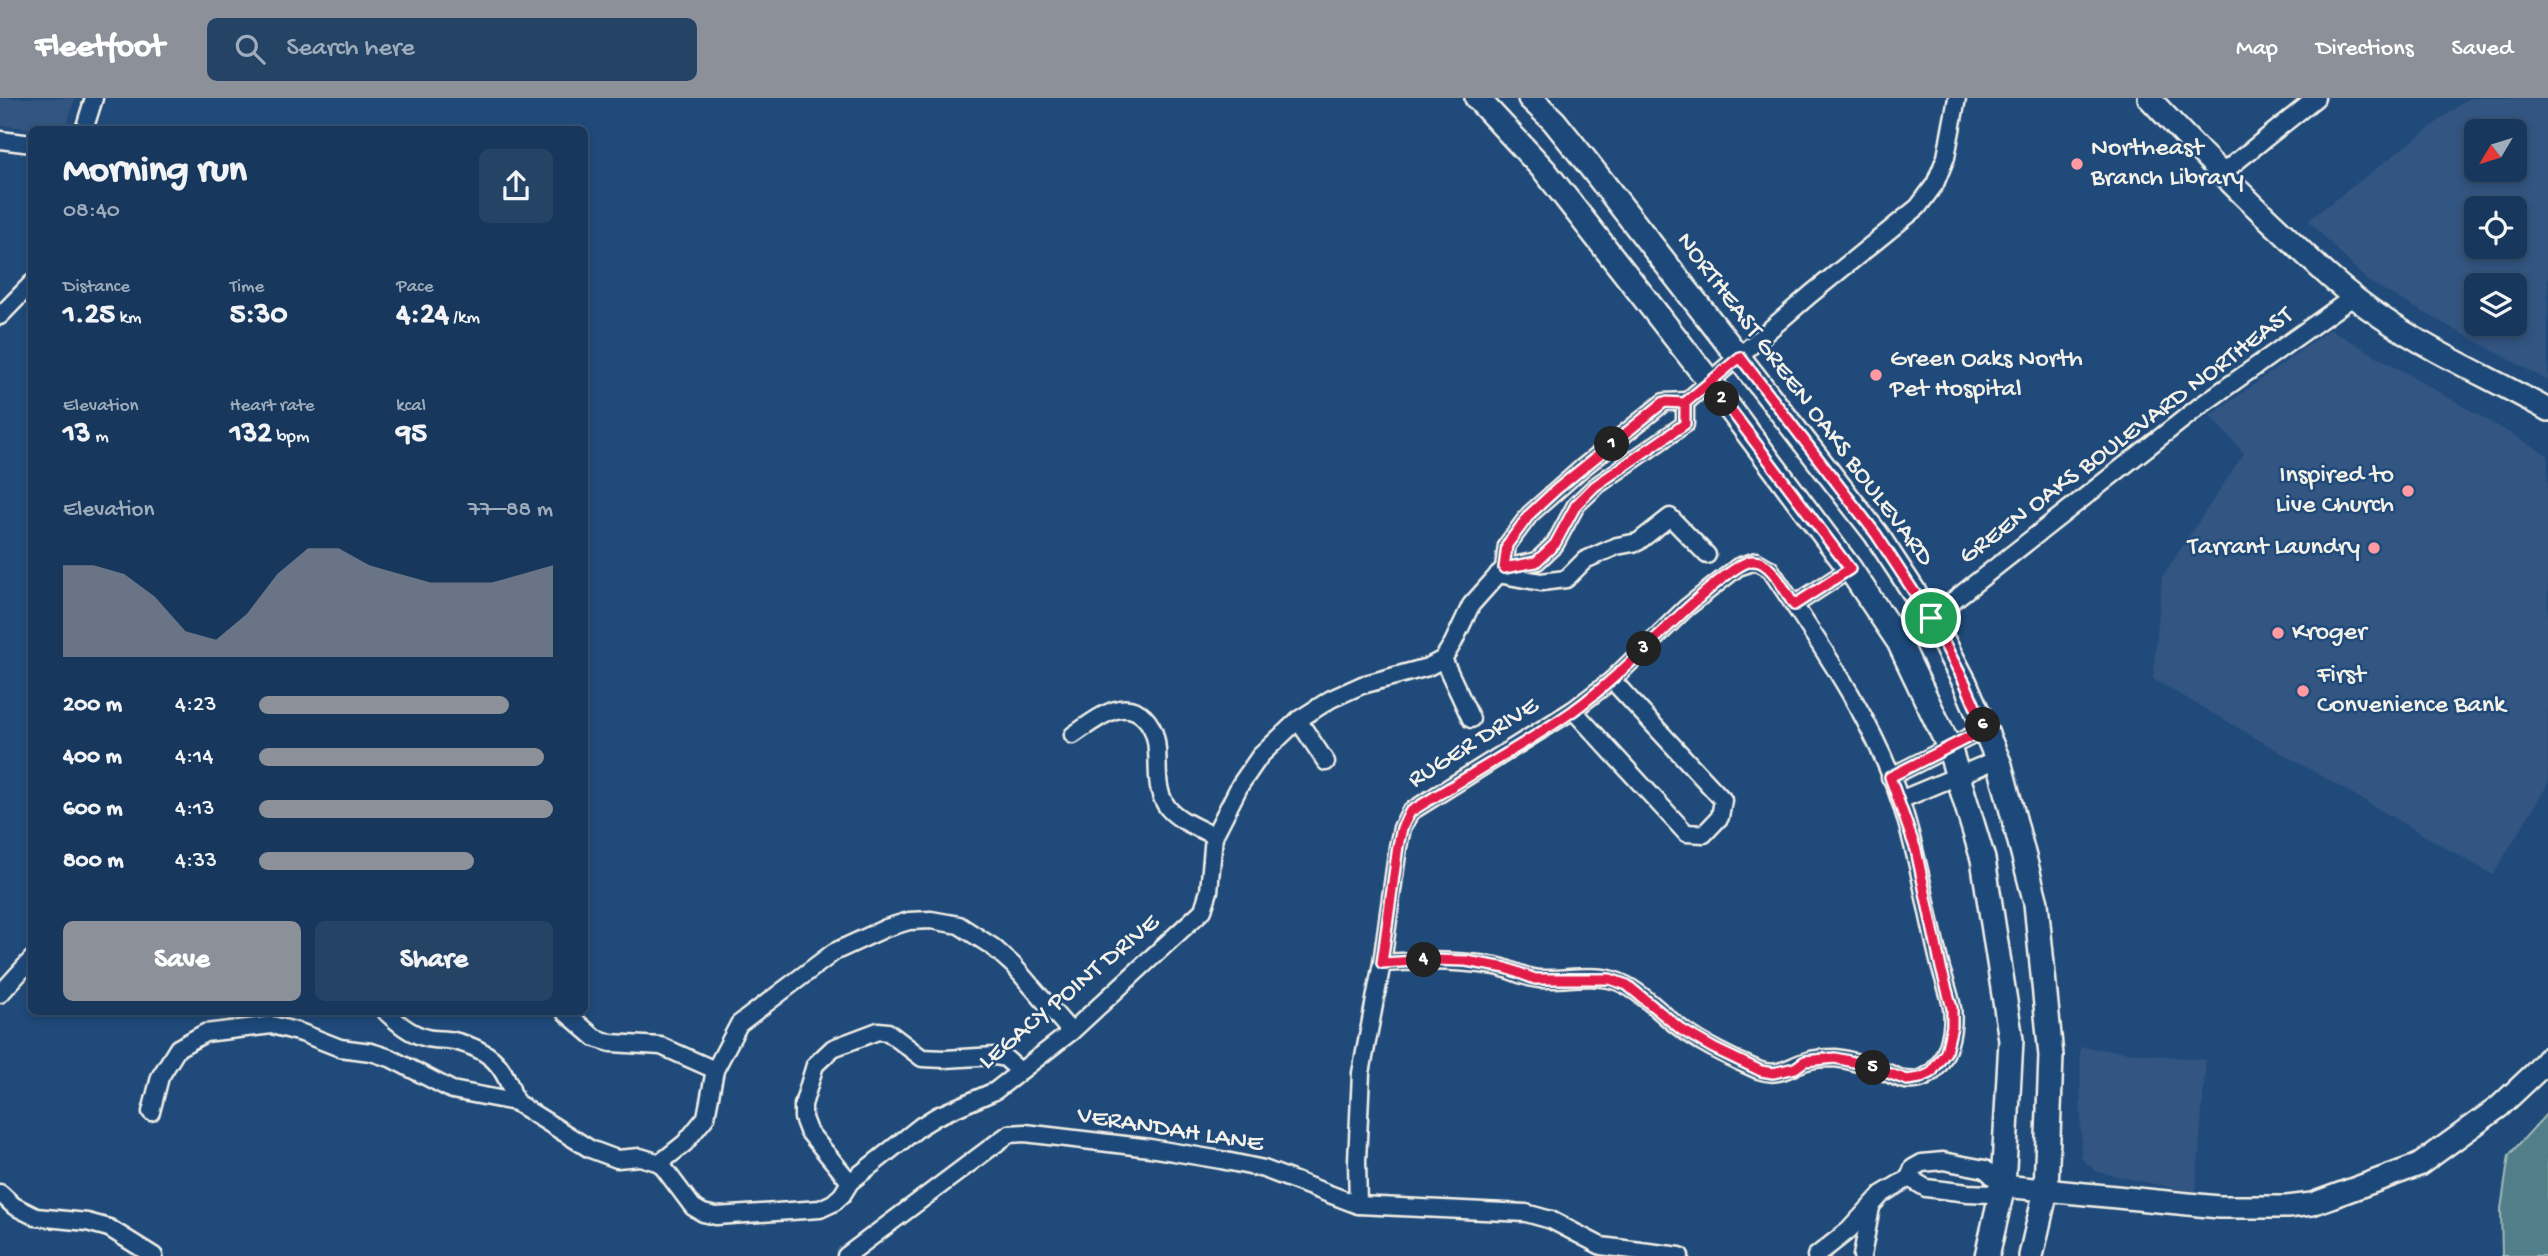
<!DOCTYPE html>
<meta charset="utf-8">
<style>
:root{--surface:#17385c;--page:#244365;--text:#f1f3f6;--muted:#9eacbb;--line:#365272;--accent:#8c9099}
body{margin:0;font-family:"Gochi Hand",sans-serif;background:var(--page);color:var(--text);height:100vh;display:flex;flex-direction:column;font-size:26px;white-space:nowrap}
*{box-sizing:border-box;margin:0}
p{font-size:23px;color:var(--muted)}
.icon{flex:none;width:38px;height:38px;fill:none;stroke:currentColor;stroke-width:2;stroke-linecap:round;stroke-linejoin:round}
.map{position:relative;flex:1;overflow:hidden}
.panel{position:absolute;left:28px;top:28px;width:560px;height:889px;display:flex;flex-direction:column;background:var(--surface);border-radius:10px;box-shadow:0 4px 10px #0003,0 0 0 2px var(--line)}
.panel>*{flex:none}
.needle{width:46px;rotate:232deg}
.controls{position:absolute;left:2464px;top:21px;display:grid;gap:14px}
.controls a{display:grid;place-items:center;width:63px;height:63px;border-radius:10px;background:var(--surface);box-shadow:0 4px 10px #0003,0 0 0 2px var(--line);font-size:35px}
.pin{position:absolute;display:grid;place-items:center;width:60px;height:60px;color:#fff;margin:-30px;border:4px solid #fff;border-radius:50%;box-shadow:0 2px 7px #0007}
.km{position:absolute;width:35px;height:35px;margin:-18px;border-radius:50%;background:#222;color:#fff;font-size:19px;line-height:35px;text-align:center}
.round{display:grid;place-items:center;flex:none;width:74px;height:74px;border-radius:10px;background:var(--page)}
.head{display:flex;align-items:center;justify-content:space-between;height:119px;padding:0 35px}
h1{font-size:38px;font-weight:700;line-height:52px}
.figures{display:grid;grid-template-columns:repeat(3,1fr);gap:10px;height:119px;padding:7px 35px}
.figures div{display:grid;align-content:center}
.figures b{font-size:30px;font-weight:700}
.figures small{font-size:19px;font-weight:400}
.figures p{font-size:19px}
.chart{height:196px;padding:14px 35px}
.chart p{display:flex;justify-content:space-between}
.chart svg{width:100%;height:126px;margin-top:7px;fill:var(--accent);opacity:.7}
.button{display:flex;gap:14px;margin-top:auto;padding:14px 35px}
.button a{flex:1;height:80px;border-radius:10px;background:var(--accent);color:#fff;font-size:28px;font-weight:700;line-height:80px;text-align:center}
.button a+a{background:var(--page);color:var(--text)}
ul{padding:0 35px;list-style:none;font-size:23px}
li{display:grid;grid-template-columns:112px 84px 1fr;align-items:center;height:52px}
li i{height:18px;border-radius:9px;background:var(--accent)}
header{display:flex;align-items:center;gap:42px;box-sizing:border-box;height:98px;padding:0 35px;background:var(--accent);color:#fff}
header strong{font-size:33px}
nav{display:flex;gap:38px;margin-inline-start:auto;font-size:24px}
.search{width:490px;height:63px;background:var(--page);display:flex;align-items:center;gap:18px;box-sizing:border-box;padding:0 24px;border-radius:10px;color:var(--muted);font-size:26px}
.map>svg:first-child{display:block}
.built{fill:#335481;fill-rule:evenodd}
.green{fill:#517e88;stroke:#a2b8b8;stroke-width:2}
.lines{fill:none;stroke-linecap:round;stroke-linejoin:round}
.minor-casing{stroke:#f4f1e8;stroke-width:21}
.tertiary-casing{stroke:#f4f1e8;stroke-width:26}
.secondary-casing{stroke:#f4f1e8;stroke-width:28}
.minor{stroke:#1f4a7a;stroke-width:16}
.tertiary{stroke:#1f4a7a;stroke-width:21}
.secondary{stroke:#1f4a7a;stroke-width:23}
.route-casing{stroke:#fff;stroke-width:14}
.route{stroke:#e11d48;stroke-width:9}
.poi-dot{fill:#ff9aa2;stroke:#1f4a7a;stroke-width:2.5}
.labels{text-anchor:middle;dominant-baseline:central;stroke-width:5;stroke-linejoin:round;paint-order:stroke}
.poi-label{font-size:26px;fill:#f4f1e8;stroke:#1f4a7a;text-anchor:start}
.street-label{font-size:26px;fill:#f4f1e8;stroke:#1f4a7a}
</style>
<header>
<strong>Fleetfoot</strong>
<div class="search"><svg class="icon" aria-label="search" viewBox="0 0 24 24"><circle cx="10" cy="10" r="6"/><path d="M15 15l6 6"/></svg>Search here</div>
<nav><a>Map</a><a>Directions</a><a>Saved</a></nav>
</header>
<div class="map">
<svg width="2548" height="1158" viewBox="0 0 2548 1158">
<rect width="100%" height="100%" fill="#1f4a7a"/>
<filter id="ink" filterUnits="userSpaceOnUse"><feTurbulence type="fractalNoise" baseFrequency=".0143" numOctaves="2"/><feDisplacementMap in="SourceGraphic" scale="14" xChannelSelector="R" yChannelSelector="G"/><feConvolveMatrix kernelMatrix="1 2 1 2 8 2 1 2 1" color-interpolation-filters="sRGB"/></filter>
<g filter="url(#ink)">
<!-- built -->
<g class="built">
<path d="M0 0H75L65 32 34 31 0 27Z"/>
<path d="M2469 0H2548V283L2367 183 2308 122ZM2515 33V72H2476V33ZM2515 110V149H2476V110ZM2476 187H2515V226H2476Z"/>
<path d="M2330 231 2548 357V686L2493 777 2153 581 2162 479 2244 355 2210 318Z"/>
<path d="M2080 949 2206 962 2196 1095 2097 1074 2081 1061Z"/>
</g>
<!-- green -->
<path class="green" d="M2548 1014V1158H2502L2501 1111 2509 1057Z"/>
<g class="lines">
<defs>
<g id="minor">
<path d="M84 32 94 0"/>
<path d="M0 42 32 46"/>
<path d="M2221 76 2316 0"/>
<path d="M0 218 32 185"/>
<path d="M1504 470 1537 463 1555 446 1576 407 1596 388 1685 326V305"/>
<path d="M1498 476 1541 484 1566 481 1585 462 1617 448 1638 444 1670 419 1707 457"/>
<path d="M1794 507 1850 471"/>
<path d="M1931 520 2200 308 2353 199"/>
<path d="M1443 561 1471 621"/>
<path d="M1573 612 1686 735 1704 736 1720 719 1723 702 1612 582"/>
<path d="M1298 622 1326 664"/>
<path d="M1073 637C1093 624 1122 597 1144 619 1169 644 1147 683 1168 710 1179 723 1199 730 1214 738"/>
<path d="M1890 679 1985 631"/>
<path d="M1900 702 1998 661"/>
<path d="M0 896 32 861"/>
<path d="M386 914C398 925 410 936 427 940 435 942 445 941 454 943 491 952 505 967 515 1004"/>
<path d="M565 914 595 940 611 945 661 948 715 972"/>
<path d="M151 1014 160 979 178 950 205 935 272 927 302 935 340 950 371 954 390 960 452 992 515 1004 590 1051 617 1061 640 1059 660 1065 693 1109 703 1115 716 1118 820 1111 833 1105 842 1097 850 1084 921 1028 937 1018 995 993 1071 934 1203 812 1209 793 1214 738 1240 687 1260 658 1298 622 1331 601 1362 587 1428 569 1443 561 1453 545 1471 507 1504 470 1507 447 1530 416 1581 371 1664 304 1687 303 1811 196 1918 109 1935 86 1946 59 1957 0"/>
<path d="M660 1065 685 1045 706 1019 715 972 739 926 834 854 886 830 909 823 931 822 959 827 993 849 1013 867 1071 934"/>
<path d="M850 1084 808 1033 803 1020V1007L815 967 833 950 878 933 888 934 922 960 945 961 995 958 1005 960 1020 973"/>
<path d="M0 1095 14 1108 36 1119 87 1124 109 1130 154 1158"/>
<path d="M1358 1107 1357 1063 1361 975 1382 865 1398 749 1402 730 1410 714 1573 612 1612 582 1686 510 1738 469 1756 463 1770 471C1819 545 1873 620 1901 705 1919 759 1927 816 1941 871 1945 884 1950 897 1952 910 1956 937 1942 987 1906 982 1899 981 1891 976 1885 974 1869 968 1852 962 1835 960 1827 960 1815 960 1807 963 1789 968 1780 980 1758 972 1732 961 1706 948 1683 932 1660 916 1640 890 1613 882 1591 876 1563 882 1539 881 1525 880 1510 871 1496 868 1457 862 1421 862 1382 865"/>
<path d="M846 1158 998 1044 1009 1036 1025 1035 1150 1050 1221 1062 1264 1071 1358 1107 1526 1115 1551 1122 1601 1148 1680 1158"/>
<path d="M1816 1158 1849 1132 1882 1096 1909 1080 1913 1070 1922 1065 1943 1063 1985 1071 2003 1088 1990 1096 1968 1095 1926 1090 1909 1080"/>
<path d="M1862 1158 1871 1109"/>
</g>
<g id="tertiary">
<path d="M2149 0C2193 47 2237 92 2284 136 2315 166 2345 195 2381 219 2433 255 2493 281 2548 312"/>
<path d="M2003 1088 2219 1109H2287L2312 1106 2419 1067 2499 1009 2535 975 2548 960"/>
</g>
<g id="secondary">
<path d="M1477 0 1545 73 1710 284 1850 471 1899 544 1949 649 1983 761 2011 942 2003 1088 1987 1158"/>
<path d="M1530 0 1554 23 1586 63 1876 436 1931 520 1965 585 2000 667 2036 805 2051 958 2046 1092 2031 1158"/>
</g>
</defs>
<!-- minor casing -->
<use href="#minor" class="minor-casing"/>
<!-- tertiary casing -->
<use href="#tertiary" class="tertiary-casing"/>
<!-- secondary casing -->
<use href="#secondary" class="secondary-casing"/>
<!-- minor -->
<use href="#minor" class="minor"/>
<!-- tertiary -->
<use href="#tertiary" class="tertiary"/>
<!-- secondary -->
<use href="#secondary" class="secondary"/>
</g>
</g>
<g class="lines" filter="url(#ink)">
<defs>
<path id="route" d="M1931 520 1876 436 1740 259 1685 305 1664 304 1557 391 1530 416 1507 447 1504 470 1536 464 1555 446 1576 407 1595 388 1685 326V305L1687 303 1710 284 1850 471 1794 507C1785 494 1771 461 1752 463 1731 466 1674 523 1657 539 1630 565 1603 591 1573 613 1521 649 1464 680 1410 714L1402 730 1398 748 1382 865 1433 862 1466 863 1506 870 1535 881H1610L1627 887 1682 932 1713 950 1761 973 1773 975 1795 970 1805 963 1835 960 1863 966 1907 982 1920 980 1931 975 1946 954 1952 928V910L1941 870 1916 752 1890 679 1985 631 1965 585 1931 520"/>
</defs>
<!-- route casing -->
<use href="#route" class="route-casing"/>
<!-- route -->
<use href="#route" class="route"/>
</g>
<!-- markers -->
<g class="poi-dot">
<circle cx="2077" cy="66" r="7"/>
<circle cx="1876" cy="277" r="7"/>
<circle cx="2408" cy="393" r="7"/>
<circle cx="2374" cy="450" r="7"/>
<circle cx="2278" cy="535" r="7"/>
<circle cx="2303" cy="593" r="7"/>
</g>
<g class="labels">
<!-- poi labels -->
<g class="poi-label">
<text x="2091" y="51">Northeast<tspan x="2091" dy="30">Branch Library</tspan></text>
<text x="1890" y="262">Green Oaks North<tspan x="1890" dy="30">Pet Hospital</tspan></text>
<text x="2394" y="378" text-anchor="end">Inspired to<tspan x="2394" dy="30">Live Church</tspan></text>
<text x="2360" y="450" text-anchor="end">Tarrant Laundry</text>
<text x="2292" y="535">Kroger</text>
<text x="2317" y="578">First<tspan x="2317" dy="30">Convenience Bank</tspan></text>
</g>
<!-- street labels -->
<g class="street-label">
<text transform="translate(1804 302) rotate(53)">NORTHEAST GREEN OAKS BOULEVARD</text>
<text transform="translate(2127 339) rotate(-37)">GREEN OAKS BOULEVARD NORTHEAST</text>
<text transform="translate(1474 646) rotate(-32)">RUGER DRIVE</text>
<text transform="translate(1070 895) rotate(-40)">LEGACY POINT DRIVE</text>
<text transform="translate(1170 1033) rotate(9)">VERANDAH LANE</text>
</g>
</g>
</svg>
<div class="controls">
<a><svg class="needle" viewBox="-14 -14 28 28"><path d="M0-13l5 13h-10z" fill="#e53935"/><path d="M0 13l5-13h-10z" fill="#9eacbb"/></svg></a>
<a><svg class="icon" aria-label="locate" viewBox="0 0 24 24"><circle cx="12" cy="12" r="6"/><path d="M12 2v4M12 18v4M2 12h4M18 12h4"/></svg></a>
<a><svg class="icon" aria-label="layers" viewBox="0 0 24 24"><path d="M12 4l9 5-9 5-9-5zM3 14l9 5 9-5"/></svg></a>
</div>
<div class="pin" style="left:1931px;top:520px;background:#1e9e55"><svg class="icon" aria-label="arrive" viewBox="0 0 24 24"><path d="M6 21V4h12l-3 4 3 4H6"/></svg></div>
<b class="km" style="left:1612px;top:346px">1</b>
<b class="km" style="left:1722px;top:301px">2</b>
<b class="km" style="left:1644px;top:551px">3</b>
<b class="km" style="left:1424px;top:862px">4</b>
<b class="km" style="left:1873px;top:970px">5</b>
<b class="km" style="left:1983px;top:627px">6</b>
<section class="panel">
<div class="head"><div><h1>Morning run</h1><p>08:40</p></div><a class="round"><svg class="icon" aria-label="share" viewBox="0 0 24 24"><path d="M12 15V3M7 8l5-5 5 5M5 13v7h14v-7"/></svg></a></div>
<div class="figures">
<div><p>Distance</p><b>1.25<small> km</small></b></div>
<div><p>Time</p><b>5:30</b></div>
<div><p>Pace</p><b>4:24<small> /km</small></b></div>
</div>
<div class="figures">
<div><p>Elevation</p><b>13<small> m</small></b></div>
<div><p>Heart rate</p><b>132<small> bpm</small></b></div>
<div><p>kcal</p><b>95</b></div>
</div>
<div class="chart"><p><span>Elevation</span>77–88 m</p>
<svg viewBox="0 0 160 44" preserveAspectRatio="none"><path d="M0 44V12L10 12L20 15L30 23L40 35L50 38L60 29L70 15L80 6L90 6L100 12L110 15L120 18L130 18L140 18L150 15L160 12V44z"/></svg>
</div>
<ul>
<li><b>200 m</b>4:23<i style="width:85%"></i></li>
<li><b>400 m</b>4:14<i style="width:97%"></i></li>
<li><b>600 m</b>4:13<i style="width:100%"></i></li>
<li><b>800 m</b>4:33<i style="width:73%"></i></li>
</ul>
<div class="button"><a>Save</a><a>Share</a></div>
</section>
</div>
